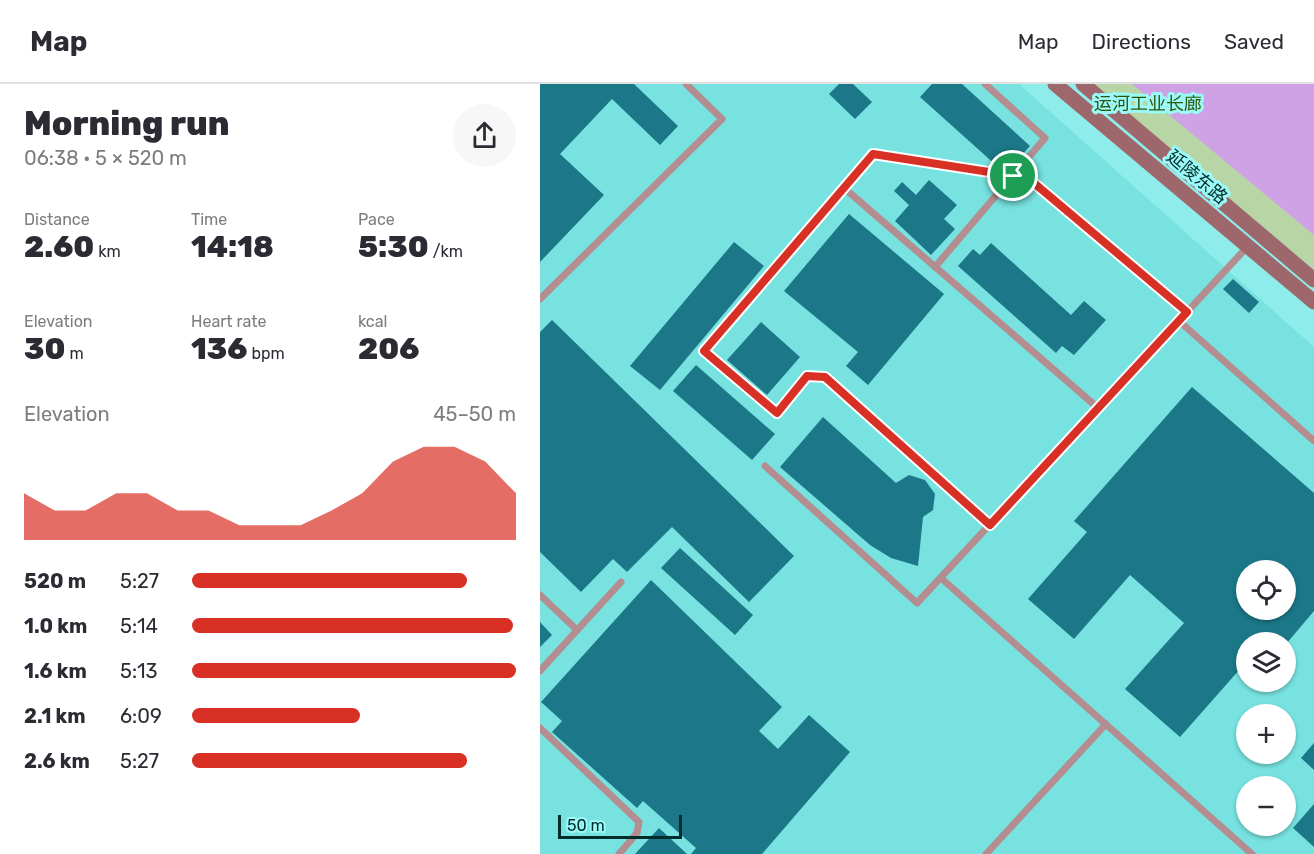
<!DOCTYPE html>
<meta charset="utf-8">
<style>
:root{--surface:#fff;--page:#f7f7f7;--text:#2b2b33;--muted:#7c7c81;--line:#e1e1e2;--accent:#d93025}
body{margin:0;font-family:Rubik,"Noto Sans SC",sans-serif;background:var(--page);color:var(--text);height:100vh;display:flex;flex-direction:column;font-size:22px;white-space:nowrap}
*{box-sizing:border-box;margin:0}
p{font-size:20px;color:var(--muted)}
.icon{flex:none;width:33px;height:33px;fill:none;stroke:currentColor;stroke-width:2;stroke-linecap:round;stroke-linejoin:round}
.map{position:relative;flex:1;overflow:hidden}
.sheet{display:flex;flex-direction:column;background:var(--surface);width:540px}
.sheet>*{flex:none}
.fabs{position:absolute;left:696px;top:476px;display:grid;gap:12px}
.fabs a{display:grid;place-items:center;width:60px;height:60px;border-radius:50%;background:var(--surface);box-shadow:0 2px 4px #0004;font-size:30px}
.scale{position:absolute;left:18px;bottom:15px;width:124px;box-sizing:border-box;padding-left:6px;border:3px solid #002c2b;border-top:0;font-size:16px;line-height:21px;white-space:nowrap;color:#002c2b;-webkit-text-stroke:4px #9bfaf8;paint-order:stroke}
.pin{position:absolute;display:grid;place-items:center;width:51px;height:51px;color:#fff;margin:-26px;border:3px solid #fff;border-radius:50%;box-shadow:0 2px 6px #0007}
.round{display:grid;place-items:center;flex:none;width:63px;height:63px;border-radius:32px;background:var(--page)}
.summary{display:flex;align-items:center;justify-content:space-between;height:102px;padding:0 24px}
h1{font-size:33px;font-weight:800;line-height:45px}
.metrics{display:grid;grid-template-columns:repeat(3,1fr);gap:9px;height:102px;padding:6px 24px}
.metrics div{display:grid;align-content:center}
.metrics b{font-size:30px;font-weight:800}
.metrics small{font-size:16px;font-weight:400}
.metrics p{font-size:16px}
.chart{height:168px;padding:12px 24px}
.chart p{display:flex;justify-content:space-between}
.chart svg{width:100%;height:108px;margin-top:6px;fill:var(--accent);opacity:.7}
ul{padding:0 24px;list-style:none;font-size:20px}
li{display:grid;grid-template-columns:96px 72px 1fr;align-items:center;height:45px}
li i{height:15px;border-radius:8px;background:var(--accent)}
header{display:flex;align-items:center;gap:36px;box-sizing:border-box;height:84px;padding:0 30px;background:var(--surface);border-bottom:2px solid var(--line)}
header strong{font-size:28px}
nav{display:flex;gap:33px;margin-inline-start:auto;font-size:21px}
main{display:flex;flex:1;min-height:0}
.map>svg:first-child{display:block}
.built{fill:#77e2e0;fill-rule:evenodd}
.green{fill:#b7d5a5}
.water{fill:#cea2e5}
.building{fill:#1c7788;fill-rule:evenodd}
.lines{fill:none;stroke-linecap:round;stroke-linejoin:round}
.lane{stroke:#b38d8f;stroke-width:7}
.secondary{stroke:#9e676b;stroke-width:15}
.route-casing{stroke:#fff;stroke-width:12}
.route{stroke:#d93025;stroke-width:8}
.labels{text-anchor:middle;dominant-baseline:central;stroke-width:6;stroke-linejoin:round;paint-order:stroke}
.park-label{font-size:18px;fill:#2e5409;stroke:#9bfaf8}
.street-label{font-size:18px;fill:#002c2b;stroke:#9bfaf8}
</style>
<header>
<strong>Map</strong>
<nav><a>Map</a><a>Directions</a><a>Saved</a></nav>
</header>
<main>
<section class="sheet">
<div class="summary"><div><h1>Morning run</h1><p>06:38 · 5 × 520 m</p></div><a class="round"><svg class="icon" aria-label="share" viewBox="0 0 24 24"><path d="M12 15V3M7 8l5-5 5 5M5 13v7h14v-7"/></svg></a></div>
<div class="metrics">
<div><p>Distance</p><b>2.60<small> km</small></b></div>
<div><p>Time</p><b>14:18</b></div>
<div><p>Pace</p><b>5:30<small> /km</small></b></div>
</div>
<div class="metrics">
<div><p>Elevation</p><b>30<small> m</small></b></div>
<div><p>Heart rate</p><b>136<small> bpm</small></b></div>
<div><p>kcal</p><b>206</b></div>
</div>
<div class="chart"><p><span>Elevation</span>45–50 m</p>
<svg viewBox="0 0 160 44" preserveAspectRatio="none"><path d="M0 44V25L10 32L20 32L30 25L40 25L50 32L60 32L70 38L80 38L90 38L100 32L110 25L120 12L130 6L140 6L150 12L160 25V44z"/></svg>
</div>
<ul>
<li><b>520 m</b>5:27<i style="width:85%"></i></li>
<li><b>1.0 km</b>5:14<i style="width:99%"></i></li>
<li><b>1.6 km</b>5:13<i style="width:100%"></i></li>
<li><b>2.1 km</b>6:09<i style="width:52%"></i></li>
<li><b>2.6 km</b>5:27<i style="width:85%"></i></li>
</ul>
</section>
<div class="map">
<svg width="774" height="770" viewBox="0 0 774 770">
<rect width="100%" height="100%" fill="#8eedeb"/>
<!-- built -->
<path class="built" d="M0 0H479L774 263V770H0ZM706 486H746V525H706ZM706 558H746V597H706ZM706 630H746V669H706ZM706 702H746V741H706Z"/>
<!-- green -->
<path class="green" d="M553 0H615L774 140V186Z"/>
<!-- water -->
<path class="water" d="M592 0H774V151Z"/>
<!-- building -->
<g class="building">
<path d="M0 0H94L138 42 120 61 72 15 20 70 64 111 0 178Z"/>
<path d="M299 0H313L332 18 315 35 289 10Z"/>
<path d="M392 0H422L490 62 470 84 458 83 380 13Z"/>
<path d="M389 96 417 121 404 135 415 145 391 171 355 137 369 121 354 107 362 98 376 111Z"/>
<path d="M309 130 404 210 328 301 306 282 318 268 244 207Z"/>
<path d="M194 158 224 182 120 306 90 282Z"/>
<path d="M451 159 531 231 544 217 566 236 534 271 522 262 516 269 418 182 433 165 440 171Z"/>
<path d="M693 195 719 218 709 229 683 205Z"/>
<path d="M12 236 254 472 209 518 132 443 87 488 73 475 41 508 0 468V248Z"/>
<path d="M221 238 260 273 227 311 187 276Z"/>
<path d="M156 281 235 350 212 376 133 307Z"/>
<path d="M652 303 774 409V527L746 560 706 558V591L700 585 640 653 585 605 644 539 590 491 534 555 488 515 547 448 534 437ZM706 486H746V525H706Z"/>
<path d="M283 333 356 399 369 391 385 396 395 410 393 426 383 433 378 482 351 474 330 461 240 383Z"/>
<path d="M140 464 213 531 195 551 121 484Z"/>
<path d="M111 496 242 623 219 647 238 665 269 631 310 668 222 770H151L156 764 103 717 97 724 12 648 22 637 1 618Z"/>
<path d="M0 538 12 551 0 563Z"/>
<path d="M774 659V686L761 674Z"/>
<path d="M774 720V763L753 744Z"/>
<path d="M119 744 147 770H95Z"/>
</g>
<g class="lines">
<!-- lane -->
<g class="lane">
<path d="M303 103 558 324"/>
<path d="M395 183 505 54 445 0"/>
<path d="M0 215 182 35 146 0"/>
<path d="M639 237 774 357"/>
<path d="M225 382 377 519 709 161"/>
<path d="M450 441 285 293 267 292 237 329 164 267 333 70 488 95 647 228"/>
<path d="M401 494 712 770"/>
<path d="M0 511 37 546"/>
<path d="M0 587 81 498"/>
<path d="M0 644 99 738 97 749 79 770"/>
<path d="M446 770 566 640"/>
</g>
<!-- secondary -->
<g class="secondary">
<path d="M515 0 774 218"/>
<path d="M543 0 774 196"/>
</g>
</g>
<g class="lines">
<defs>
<path id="route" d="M333 70 488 94 647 228 450 441 285 293 267 292 237 329 164 267Z"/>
</defs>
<!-- route casing -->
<use href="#route" class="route-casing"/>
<!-- route -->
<use href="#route" class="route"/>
</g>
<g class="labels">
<!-- park labels -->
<g class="park-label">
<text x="608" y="20">运河工业长廊</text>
</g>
<!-- street labels -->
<g class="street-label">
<text transform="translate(657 93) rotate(40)">延陵东路</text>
</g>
</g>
</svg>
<div class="fabs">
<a><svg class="icon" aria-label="locate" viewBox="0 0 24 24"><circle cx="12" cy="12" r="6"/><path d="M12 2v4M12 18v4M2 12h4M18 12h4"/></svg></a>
<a><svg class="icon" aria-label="layers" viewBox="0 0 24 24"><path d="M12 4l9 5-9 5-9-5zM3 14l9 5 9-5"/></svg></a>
<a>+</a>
<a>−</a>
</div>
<div class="scale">50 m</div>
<div class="pin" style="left:473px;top:92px;background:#1e9e55"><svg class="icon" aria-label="arrive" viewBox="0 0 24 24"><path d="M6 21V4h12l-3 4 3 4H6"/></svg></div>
</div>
</main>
